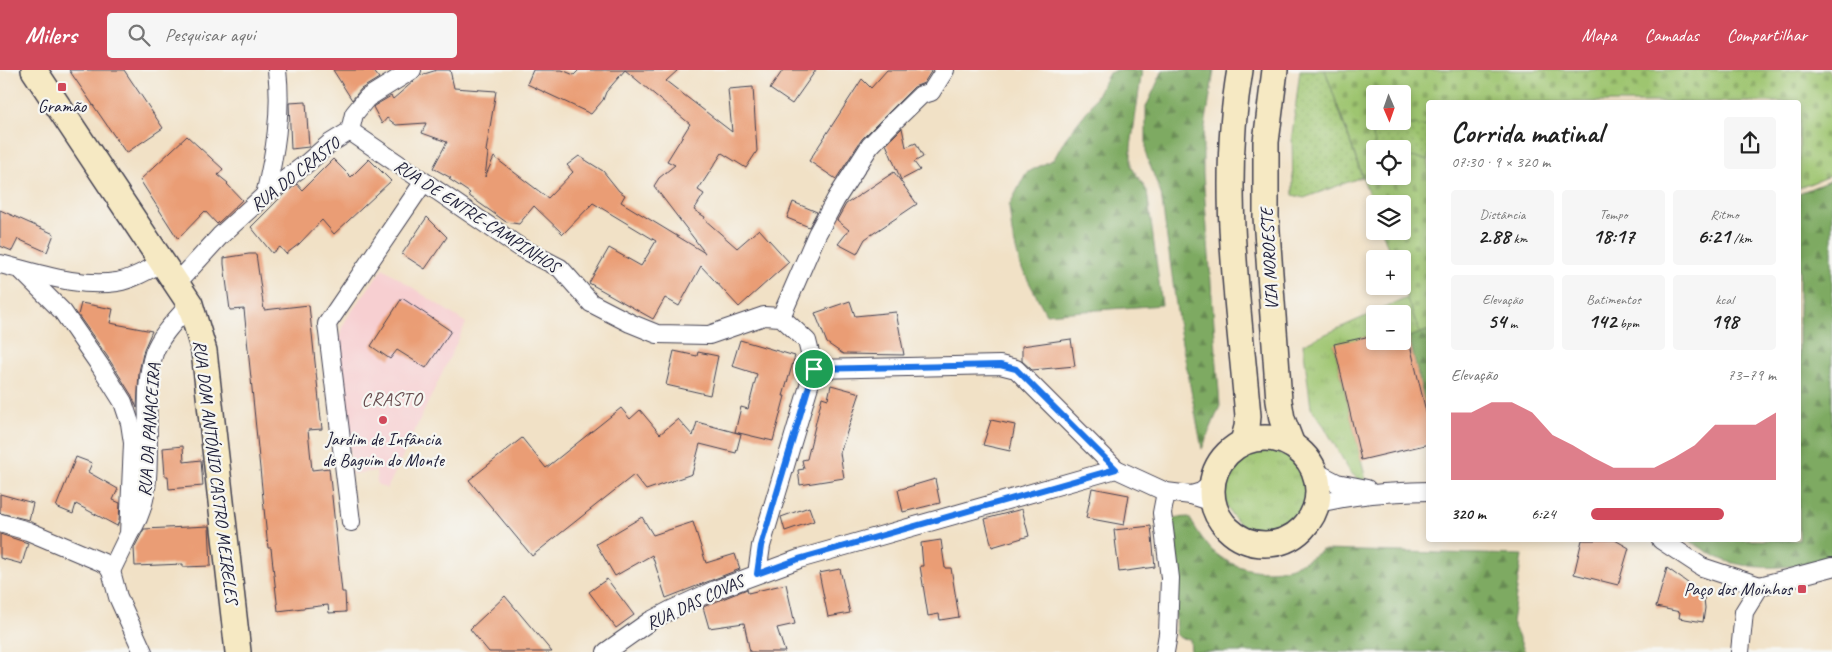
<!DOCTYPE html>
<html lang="pt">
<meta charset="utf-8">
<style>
:root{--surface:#fff;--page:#f6f6f6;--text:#222;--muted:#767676;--accent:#d1495b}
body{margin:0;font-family:Caveat,sans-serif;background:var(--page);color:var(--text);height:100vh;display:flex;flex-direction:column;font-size:19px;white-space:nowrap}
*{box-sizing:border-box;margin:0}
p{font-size:16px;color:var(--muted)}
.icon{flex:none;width:28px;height:28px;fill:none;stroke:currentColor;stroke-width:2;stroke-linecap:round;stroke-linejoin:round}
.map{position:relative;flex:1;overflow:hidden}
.sheet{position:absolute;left:1426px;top:30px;width:375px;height:442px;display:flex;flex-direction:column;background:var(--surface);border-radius:5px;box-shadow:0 2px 8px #0003}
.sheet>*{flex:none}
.needle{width:32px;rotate:178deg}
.controls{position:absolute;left:1366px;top:15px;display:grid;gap:10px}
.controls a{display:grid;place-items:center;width:45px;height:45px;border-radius:5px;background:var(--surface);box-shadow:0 2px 8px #0003;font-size:25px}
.pin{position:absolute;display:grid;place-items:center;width:42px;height:42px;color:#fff;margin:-21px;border:2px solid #fff;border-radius:50%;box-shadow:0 1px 5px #0007}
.round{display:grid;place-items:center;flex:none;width:52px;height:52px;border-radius:5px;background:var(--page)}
.headline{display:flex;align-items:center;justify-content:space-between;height:85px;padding:0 25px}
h1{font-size:28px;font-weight:600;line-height:38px}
.metrics{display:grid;grid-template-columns:repeat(3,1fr);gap:8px;height:85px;padding:5px 25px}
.metrics div{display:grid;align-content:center;border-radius:5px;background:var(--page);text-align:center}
.metrics b{font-size:21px;font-weight:600}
.metrics small{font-size:14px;font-weight:400}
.metrics p{font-size:14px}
.chart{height:140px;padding:10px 25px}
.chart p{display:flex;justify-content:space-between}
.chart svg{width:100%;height:90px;margin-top:5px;fill:var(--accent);opacity:.7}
ul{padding:0 25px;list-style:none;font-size:16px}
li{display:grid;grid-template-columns:80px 60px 1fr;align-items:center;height:38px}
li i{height:12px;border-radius:6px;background:var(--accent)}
header{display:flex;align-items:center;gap:30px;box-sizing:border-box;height:70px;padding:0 25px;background:var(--accent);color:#fff}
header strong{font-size:24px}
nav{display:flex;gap:28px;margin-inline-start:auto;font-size:18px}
.search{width:350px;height:45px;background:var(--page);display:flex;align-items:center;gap:12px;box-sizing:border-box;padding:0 18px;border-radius:5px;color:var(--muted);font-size:19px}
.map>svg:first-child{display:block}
.built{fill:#f7cfd1}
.grass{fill:url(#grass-tufts);stroke:#607456}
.forest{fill:url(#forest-firs);stroke:#50664e}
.cemetery{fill:url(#cemetery-stones);stroke:#607456;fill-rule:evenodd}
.garden{fill:url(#garden-dots);stroke:#607456}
.building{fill:#ea9d74}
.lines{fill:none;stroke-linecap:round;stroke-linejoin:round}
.minor-casing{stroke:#413f50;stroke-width:20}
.secondary-casing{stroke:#413f50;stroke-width:28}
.minor{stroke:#fff;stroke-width:18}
.secondary{stroke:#f6e9c3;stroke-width:25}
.route-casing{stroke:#fff;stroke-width:10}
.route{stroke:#1a73e8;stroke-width:6}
.poi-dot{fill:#d1495b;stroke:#f6f6f2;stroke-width:2}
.labels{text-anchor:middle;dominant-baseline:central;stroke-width:4.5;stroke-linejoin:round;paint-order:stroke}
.poi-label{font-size:18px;fill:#22223b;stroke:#f6f6f2}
.street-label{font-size:18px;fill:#22223b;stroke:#f6f6f2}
.neighbourhood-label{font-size:19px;letter-spacing:1px;fill:#684d4f;stroke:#f6f6f2}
</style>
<header>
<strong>Milers</strong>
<div class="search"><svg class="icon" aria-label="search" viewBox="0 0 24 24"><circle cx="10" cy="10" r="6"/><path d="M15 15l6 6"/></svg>Pesquisar aqui</div>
<nav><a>Mapa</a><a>Camadas</a><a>Compartilhar</a></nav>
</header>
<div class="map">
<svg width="1832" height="582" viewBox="0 0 1832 582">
<defs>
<pattern id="grass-tufts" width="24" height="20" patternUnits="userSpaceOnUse" patternTransform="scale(1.25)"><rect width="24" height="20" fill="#9ec570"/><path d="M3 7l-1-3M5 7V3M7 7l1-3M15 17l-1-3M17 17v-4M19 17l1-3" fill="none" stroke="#88a962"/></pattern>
<pattern id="forest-firs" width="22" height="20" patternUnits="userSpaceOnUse" patternTransform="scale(1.25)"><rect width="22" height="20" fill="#7eaa62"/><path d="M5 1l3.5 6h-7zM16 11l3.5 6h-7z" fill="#678a52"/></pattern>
<pattern id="cemetery-stones" width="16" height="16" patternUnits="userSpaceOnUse" patternTransform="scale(1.25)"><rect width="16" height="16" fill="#9ec570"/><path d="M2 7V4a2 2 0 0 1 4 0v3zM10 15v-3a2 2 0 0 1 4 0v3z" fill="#88a962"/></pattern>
<pattern id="garden-dots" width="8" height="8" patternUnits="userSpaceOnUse" patternTransform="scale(1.25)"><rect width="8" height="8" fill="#9ec570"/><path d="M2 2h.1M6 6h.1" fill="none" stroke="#88a962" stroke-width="1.8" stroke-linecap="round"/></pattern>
</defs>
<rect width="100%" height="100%" fill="#f6f6f2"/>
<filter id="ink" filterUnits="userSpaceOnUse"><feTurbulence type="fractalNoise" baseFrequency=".02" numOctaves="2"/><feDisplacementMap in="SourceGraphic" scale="10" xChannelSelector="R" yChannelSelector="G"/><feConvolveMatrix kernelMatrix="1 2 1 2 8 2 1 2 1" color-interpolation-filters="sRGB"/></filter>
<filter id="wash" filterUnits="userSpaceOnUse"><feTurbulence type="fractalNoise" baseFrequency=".0096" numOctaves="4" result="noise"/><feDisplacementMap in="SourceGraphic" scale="20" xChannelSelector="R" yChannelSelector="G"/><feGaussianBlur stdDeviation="1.12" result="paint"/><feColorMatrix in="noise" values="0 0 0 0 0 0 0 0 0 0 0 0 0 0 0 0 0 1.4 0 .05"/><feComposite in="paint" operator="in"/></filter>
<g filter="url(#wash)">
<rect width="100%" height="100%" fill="#f1e1c6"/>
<!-- built -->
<path class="built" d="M383 198 466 253 387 419 377 414 376 401 352 404 338 272 342 257 347 248Z"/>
<!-- grass -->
<g class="grass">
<path d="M1407 228 1420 263 1409 267 1406 258 1403 259 1402 244H1375V265L1334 275 1366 410H1359L1350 402 1324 356 1311 338 1303 274Z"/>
<circle cx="1265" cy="421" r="41"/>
</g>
<!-- forest -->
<g class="forest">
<path d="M1117 0H1142L1131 77V96L1147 121 1162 235 1046 244 1020 195 1012 163 1009 136 1026 103 1054 89 1065 69 1091 36 1109 3Z"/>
<path d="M1163 0H1214L1203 70V103L1220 336 1202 379 1179 257 1161 124 1146 85V37Z"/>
<path d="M1832 110V487C1799 498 1763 501 1729 492 1715 488 1701 477 1688 470H1799V123Z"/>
<path d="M1429 260V350L1409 267Z"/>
<path d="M1189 447C1195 457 1201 468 1209 477 1227 497 1258 505 1284 499 1298 496 1311 488 1322 480L1522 485 1512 552 1525 582H1191L1190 569 1180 568 1176 564 1171 451 1173 448Z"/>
</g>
<!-- cemetery -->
<path class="cemetery" d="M1325 0H1828L1832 10V105L1799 118V32H1429V260L1420 263 1402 216V189H1392L1382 161H1402V134H1375V142ZM1375 24H1402V51H1375ZM1375 79H1402V106H1375Z"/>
<!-- garden -->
<g class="garden">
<path d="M1300 0H1325L1362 107 1304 128 1293 125 1292 65Z"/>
<path d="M1367 49 1429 57V90L1403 86 1402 79H1377Z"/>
</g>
<g id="blocks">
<!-- building -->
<g class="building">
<path d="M69 0H124L163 58 126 83Z"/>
<path d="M333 0H373L379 8 361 19 352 30Z"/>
<path d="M437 0H450L454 18 496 21 486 81 488 83 485 107 494 87 548 128 573 102 567 95 579 86 603 101 619 121 625 125 621 132 705 183 654 116 659 108 675 95 667 91 690 54 625 0 606 22 603 30 591 44 527 14 533 0H562L574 5 579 0H678L666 11 732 62 728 19 753 17 757 81 746 98 722 83 698 120 704 124 694 140 705 147 704 149 737 178 759 159 789 192 739 237 701 196 679 236 665 228 653 249 589 213 609 178 641 196 656 171 593 133 563 164 534 136 519 154 506 152 468 125 470 123 449 109 451 108 433 98 447 72 422 63 426 53 396 55 387 48 382 54 373 37 374 36 391 26 393 29 421 5Z"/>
<path d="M783 0H816L792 34 770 19Z"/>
<path d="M887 0H932L924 13 914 17 862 69 836 109 809 91 862 9 871 18Z"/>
<path d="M306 32 309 77 291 79 289 33Z"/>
<path d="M902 58 906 77 916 73 923 87 914 92 920 100 901 110 886 74Z"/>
<path d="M187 66 223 99 218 105 228 113 227 114 242 130 217 154 205 141 178 169 140 110Z"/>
<path d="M333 89 351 107 369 89 391 111 334 164 322 150 299 174 286 184 280 177 272 183 251 157 284 124 297 114 302 120Z"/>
<path d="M894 102 917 134 865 169 857 184 838 174 849 160 837 150 846 134Z"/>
<path d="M793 132 817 142 809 157 787 148Z"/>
<path d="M0 140 54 164 47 182 18 169 12 181 0 176Z"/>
<path d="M427 147 447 167 425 199 402 184Z"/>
<path d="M249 184H256L264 240 309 235 322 359 308 360 312 400 329 398 342 522H345L346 542 329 543 328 535 278 541 271 478H268L244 239 230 240 224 194V188Z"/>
<path d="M402 228 451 261 426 298 397 280 390 289 371 276Z"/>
<path d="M850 231 855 246 896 242 904 285 843 284 827 273 815 243Z"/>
<path d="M81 233 113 239 110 253 152 261 144 279 139 302 137 338 132 326 107 286 78 245Z"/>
<path d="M1406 258 1429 354V374L1361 390 1334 274 1375 265V271H1402V259Z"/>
<path d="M1071 269 1075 296 1032 300 1022 291V276Z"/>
<path d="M740 270 795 286 783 326H785L773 371 735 362 741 337 748 339 757 304 732 296Z"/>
<path d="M674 281 697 286 698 282 718 286 710 325 666 315Z"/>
<path d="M831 315 860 323 840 383 844 408 800 415 798 400 804 399 802 390 807 389 822 327 828 329Z"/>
<path d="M621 338 630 349 640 340 660 364 678 349 693 366 697 352 741 364 736 383 700 374 692 404 646 420 634 405 532 486 469 410 522 368 546 398Z"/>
<path d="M991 350 1015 355 1010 381 983 375Z"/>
<path d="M183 376 184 392 201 390 203 416 169 419 168 406H165L163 378Z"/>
<path d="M76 387 92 393 88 402 118 419 113 430 120 433 119 451 117 456 76 434 73 444 56 437Z"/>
<path d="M935 409 940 433 903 442 898 420Z"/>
<path d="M1092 418 1129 425 1124 455 1086 448Z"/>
<path d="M0 424 33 433 29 450 0 443Z"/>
<path d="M809 437 814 451 785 461 781 447Z"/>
<path d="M1022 439 1029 466 992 477 985 449Z"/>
<path d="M642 447 653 465 693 452 706 493 735 484 740 499 666 528 652 485 615 506 596 474Z"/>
<path d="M209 456 211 496 183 497V494L135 496 134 478 144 459Z"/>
<path d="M1151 456 1155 497 1119 502 1114 460Z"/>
<path d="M0 464 28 473 22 494 0 488Z"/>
<path d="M941 470 945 498H951L959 547 940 550 939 544 928 546 920 496H923L921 473Z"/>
<path d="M1582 470H1615L1629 478 1618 515 1574 504Z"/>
<path d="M1667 498 1699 521 1704 528 1705 538 1703 552 1679 548 1680 542 1656 537Z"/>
<path d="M840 499 850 543 828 547 819 503Z"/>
<path d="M607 509 634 545 616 558 589 522Z"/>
<path d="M786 514 795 554 777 558 785 582H750L744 553 709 558 703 537 747 519 748 523Z"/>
<path d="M505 526 552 582H489L470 559Z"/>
</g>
</g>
</g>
<g filter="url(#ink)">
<use href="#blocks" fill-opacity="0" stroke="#413f50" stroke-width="1"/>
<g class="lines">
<defs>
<g id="minor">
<path d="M350 61 521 178 560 198 591 233 630 253 657 264 709 265 764 246 781 247 807 271 814 299 1000 295 1016 299 1116 399"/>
<path d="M265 125C275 84 282 42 277 0"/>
<path d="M0 194C38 203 78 218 117 212 133 209 148 200 163 192"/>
<path d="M21 200 63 242 101 297 123 332 130 353 133 373 129 464 111 501"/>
<path d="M177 213 220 166 265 125 307 93 329 74 350 61 354 44 367 28 412 0"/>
<path d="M781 247 817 164 836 129 870 76 889 56 921 25 931 22 945 0"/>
<path d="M1314 401 1337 413 1367 419"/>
<path d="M1191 425 1201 422 1212 414"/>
<path d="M1316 434C1353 424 1390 422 1429 421"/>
<path d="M351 452 327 254 423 113"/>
<path d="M0 453 28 461 106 494 111 501 118 527 143 582"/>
<path d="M130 462C163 418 137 336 154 283 161 264 177 249 190 234"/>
<path d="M1661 470 1702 497 1760 516"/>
<path d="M757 504 761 476 814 299"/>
<path d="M1760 516 1832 497"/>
<path d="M606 582 650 551 671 540 715 520 799 489 1116 399 1166 422 1191 425 1213 432"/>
<path d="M1165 582 1168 564 1170 508 1162 443 1166 422"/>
<path d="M1740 582 1744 542 1760 516"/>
</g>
<g id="secondary">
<path d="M34 0 190 234 204 281 238 582"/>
<path d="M1240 0C1220 114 1238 231 1248 346L1247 357 1243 372"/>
<path d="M1275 0 1266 72V147L1279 331 1282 349 1292 375"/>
<circle cx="1265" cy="421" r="53"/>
</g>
</defs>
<!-- minor casing -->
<use href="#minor" class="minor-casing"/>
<!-- secondary casing -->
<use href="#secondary" class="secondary-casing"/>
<!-- minor -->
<use href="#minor" class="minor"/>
<!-- secondary -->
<use href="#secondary" class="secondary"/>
</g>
</g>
<g class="lines" filter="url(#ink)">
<defs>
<path id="route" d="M1000 295 1016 299 1116 399 799 489 757 504 761 476 814 299Z"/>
</defs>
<!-- route casing -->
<use href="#route" class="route-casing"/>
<!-- route -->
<use href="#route" class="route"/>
</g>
<!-- markers -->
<g class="poi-dot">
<rect x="57" y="12" width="10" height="10" rx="2.5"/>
<circle cx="383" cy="350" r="5"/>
<rect x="1797" y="514" width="10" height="10" rx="2.5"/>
</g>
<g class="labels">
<!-- poi labels -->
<g class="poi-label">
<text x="62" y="36">Gramão</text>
<text x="383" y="369">Jardim de Infância<tspan x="383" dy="21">de Baguim do Monte</tspan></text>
<text x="1792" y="519" text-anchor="end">Paço dos Moinhos</text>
</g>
<!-- street labels -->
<g class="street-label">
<text transform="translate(295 104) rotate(-38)">RUA DO CRASTO</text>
<text transform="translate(477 146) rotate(33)">RUA DE ENTRE-CAMPINHOS</text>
<text transform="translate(1269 189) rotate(-93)">VIA NOROESTE</text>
<text transform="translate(149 360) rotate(-86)">RUA DA PANACEIRA</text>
<text transform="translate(216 402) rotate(83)">RUA DOM ANTÓNIO CASTRO MEIRELES</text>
<text transform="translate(695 532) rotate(-25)">RUA DAS COVAS</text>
</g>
<!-- neighbourhood labels -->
<g class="neighbourhood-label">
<text x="392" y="329">CRASTO</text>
</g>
</g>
</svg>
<div class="controls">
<a><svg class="needle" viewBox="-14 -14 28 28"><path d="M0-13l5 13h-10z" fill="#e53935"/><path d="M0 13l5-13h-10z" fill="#767676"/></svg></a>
<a><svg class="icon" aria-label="locate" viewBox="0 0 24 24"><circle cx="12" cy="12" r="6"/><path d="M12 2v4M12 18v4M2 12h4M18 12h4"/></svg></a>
<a><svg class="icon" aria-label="layers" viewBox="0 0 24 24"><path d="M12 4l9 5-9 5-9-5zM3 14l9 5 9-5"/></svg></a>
<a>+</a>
<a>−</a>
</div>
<div class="pin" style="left:814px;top:299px;background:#1e9e55"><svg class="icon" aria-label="arrive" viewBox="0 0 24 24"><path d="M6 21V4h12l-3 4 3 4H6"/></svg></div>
<section class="sheet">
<div class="headline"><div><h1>Corrida matinal</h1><p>07:30 · 9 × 320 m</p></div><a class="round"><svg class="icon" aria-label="share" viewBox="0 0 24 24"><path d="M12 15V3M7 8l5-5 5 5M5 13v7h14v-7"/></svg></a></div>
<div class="metrics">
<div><p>Distância</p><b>2.88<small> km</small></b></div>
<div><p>Tempo</p><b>18:17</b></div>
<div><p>Ritmo</p><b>6:21<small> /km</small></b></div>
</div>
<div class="metrics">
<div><p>Elevação</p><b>54<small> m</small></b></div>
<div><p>Batimentos</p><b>142<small> bpm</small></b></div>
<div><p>kcal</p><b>198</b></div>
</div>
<div class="chart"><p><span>Elevação</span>73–79 m</p>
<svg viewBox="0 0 160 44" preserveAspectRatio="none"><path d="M0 44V11L10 11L20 6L30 6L40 11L50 22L60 27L70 33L80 38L90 38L100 38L110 33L120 27L130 17L140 17L150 17L160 11V44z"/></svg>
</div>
<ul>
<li><b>320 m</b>6:24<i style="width:72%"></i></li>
</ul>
</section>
</div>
